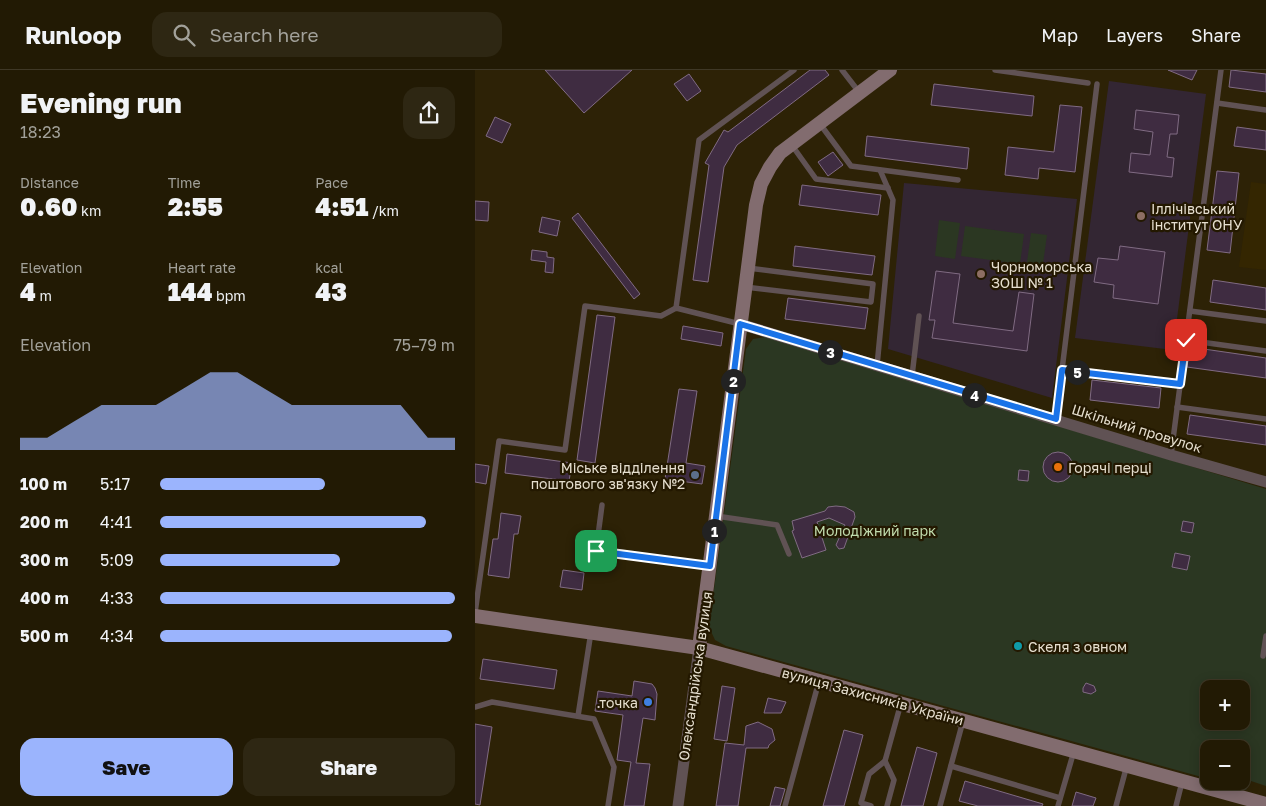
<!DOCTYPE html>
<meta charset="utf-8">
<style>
:root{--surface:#221a04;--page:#2e2713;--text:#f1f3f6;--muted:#a2a19a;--line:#3f3826;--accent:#9bb4fd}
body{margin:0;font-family:"Golos Text",sans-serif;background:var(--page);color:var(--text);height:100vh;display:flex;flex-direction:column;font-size:19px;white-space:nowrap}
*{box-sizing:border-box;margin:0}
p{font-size:16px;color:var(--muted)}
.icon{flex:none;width:28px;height:28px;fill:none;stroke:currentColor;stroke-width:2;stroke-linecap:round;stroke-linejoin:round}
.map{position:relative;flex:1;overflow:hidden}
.sheet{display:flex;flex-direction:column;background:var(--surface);width:475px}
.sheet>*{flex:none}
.buttons{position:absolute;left:725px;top:610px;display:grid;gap:10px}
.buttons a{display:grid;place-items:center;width:50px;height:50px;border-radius:10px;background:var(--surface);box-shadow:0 2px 12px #0003,0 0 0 1px var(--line);font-size:25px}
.pin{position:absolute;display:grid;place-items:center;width:42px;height:42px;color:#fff;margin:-21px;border-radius:10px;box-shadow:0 2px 8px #0006}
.km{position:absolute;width:25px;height:25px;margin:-12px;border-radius:50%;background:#222;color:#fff;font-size:14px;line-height:25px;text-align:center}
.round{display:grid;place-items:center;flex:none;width:52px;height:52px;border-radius:15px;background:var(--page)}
.summary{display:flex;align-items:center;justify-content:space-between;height:85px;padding:0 20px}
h1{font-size:28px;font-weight:800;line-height:38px}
.stats{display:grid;grid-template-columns:repeat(3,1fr);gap:8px;height:85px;padding:5px 20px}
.stats div{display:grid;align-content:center}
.stats b{font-size:25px;font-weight:800}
.stats small{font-size:14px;font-weight:400}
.stats p{font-size:14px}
.chart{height:140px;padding:10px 20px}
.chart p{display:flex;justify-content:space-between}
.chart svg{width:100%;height:90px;margin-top:5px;fill:var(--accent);opacity:.7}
.primary-button{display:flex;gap:10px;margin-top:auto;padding:10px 20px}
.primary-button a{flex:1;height:58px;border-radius:15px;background:var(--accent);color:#111;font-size:20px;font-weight:800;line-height:58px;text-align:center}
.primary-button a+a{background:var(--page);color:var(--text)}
ul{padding:0 20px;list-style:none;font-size:16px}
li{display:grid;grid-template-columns:80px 60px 1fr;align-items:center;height:38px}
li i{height:12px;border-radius:6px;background:var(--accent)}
header{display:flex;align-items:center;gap:30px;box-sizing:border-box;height:70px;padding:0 25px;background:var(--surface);border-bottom:1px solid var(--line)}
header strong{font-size:24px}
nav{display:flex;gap:28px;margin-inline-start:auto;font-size:18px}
.search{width:350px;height:45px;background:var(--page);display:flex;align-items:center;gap:12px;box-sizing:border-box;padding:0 18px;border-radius:15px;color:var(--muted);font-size:19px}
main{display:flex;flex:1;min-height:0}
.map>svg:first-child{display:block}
.built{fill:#342601}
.education{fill:#332633}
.green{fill:#2b3722;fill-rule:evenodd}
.building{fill:#3f2c41;stroke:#806b83}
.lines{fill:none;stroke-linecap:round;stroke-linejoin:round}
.service{stroke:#605254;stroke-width:5.5}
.minor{stroke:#605254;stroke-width:11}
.secondary{stroke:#826c6f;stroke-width:14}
.route-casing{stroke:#fff;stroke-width:10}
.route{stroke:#1a73e8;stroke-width:6}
.education-dot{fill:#8d6e63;stroke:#231800;stroke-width:2}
.food-dot{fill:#e8710a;stroke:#231800;stroke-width:2}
.service-dot{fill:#5c6f8a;stroke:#231800;stroke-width:2}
.culture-dot{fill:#0f9aa8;stroke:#231800;stroke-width:2}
.shop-dot{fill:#3f7fe0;stroke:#231800;stroke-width:2}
.labels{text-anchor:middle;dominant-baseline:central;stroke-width:4.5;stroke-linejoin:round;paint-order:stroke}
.poi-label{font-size:14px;fill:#e6dfcf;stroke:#231800;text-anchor:start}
.street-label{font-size:14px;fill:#e6dfcf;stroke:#231800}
.park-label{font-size:14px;fill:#c1dcad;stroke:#231800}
</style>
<header>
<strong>Runloop</strong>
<div class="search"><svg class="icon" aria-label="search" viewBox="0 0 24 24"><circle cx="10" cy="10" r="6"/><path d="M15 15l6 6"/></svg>Search here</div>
<nav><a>Map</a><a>Layers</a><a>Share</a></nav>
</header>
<main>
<section class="sheet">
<div class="summary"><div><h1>Evening run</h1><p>18:23</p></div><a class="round"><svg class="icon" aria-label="share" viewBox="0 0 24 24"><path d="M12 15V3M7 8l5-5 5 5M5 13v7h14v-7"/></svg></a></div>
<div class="stats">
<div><p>Distance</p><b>0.60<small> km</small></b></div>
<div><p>Time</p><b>2:55</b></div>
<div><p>Pace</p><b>4:51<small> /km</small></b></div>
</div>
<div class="stats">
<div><p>Elevation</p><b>4<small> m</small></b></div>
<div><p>Heart rate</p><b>144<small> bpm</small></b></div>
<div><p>kcal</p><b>43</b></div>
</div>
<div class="chart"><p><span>Elevation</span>75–79 m</p>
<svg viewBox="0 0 160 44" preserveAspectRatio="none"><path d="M0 44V38L10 38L20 30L30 22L40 22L50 22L60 14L70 6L80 6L90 14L100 22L110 22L120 22L130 22L140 22L150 38L160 38V44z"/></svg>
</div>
<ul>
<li><b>100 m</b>5:17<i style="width:56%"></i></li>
<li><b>200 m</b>4:41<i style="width:90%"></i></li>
<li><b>300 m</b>5:09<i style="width:61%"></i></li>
<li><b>400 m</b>4:33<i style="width:100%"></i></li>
<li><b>500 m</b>4:34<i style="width:99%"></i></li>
</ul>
<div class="primary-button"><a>Save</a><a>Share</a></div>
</section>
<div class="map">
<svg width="791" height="736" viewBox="0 0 791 736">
<rect width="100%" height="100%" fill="#2d2206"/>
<!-- built -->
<path class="built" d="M776 112 791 114V200L764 197Z"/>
<!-- education -->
<g class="education">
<path d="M634 11 731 24 698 280 600 268Z"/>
<path d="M429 113 602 129 577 328 413 279Z"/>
</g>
<!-- green -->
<g class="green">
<path d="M464 150 485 153 480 189 460 186Z"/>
<path d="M490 156 549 164 545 194 486 186Z"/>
<path d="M556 163 572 165 567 201 551 199Z"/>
<path d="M290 267 791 419V716L776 711 771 720 741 711H766V679H734V709L251 576 240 570 234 557 271 279 278 269ZM734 619H766V651H734Z"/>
</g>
<!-- building -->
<g class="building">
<path d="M70 0H157L109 43Z"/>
<path d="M335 0H350L354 5 262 75 249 97 233 212 218 210 234 95 230 93 249 60 253 62Z"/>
<path d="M693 0H722L717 10Z"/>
<path d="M756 0 791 4V22L754 17Z"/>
<path d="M214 4 226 21 212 31 199 14Z"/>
<path d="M459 14 559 26 557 46 456 35Z"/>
<path d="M585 35 607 37 600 102 564 98 563 109 530 105 533 77 579 82Z"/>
<path d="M661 40 704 45 702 64H695L692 87 699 88 697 107 654 102 656 83 675 85 678 62 659 59Z"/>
<path d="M20 47 36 54 27 73 11 66Z"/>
<path d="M762 57 791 61V80L759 76Z"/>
<path d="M392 66 494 78 492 99 390 86Z"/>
<path d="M358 82 368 95 353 106 343 92Z"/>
<path d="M742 101 764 103 755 183 732 180Z"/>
<path d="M327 115 406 125 403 145 324 135Z"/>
<path d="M0 131 14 132 13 151 0 150Z"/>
<path d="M103 143 165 224 159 229 97 148Z"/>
<path d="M67 147 85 151 82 166 64 162Z"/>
<path d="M320 176 400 186 397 205 318 196Z"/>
<path d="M645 176 690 182 683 234 638 228 639 215 619 212 623 188 643 190Z"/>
<path d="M57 180 72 182V187L79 188 78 203 70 202 71 192 56 190Z"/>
<path d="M461 201 485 204 478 253 538 261 544 222 559 224 552 281 457 268 460 250H454Z"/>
<path d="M738 210 791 218V240L735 232Z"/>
<path d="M313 228 393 238 390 259 310 249Z"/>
<path d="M122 245 140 247 120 393 102 390Z"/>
<path d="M208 256 248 263 246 276 206 269Z"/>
<path d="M715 277 791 288V308L712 297Z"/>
<path d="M617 310 686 318 684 338 615 330Z"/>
<path d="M204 319 222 321 211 393 230 396 227 414 190 409Z"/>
<path d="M715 345 791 356V375L712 364Z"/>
<circle cx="583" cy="397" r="15"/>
<path d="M32 384 97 393 94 411 30 403Z"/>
<path d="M0 394 14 396 11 414 0 412Z"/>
<path d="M544 400 554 401 553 411 543 410Z"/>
<path d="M361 436 370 437 379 442 380 447 369 478 364 479 361 475 370 455 354 448 342 452 351 480 327 488 317 461 319 460 317 451 350 441 353 437Z"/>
<path d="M26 443 46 446 43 464H39L34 508 13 505 18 469H23Z"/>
<path d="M708 451 719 453 717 463 706 461Z"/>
<path d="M700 483 715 486 712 500 697 497Z"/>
<path d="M88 500 109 503 107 520 85 517Z"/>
<path d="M8 589 82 600 79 619 5 609Z"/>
<path d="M159 611 177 614 180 618 182 624 180 650 168 648 161 693 175 694 169 736H149L156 692 142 690 148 645 120 641 123 621 157 626Z"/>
<path d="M611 613 619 616 621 621 616 624 608 622V618Z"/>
<path d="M247 616 260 618 252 671 239 669Z"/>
<path d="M293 628 311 632 306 643H289Z"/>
<path d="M283 652 297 659 300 670 294 675 293 678H271L263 736H241L250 673 269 675 271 656Z"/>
<path d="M0 654 17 657 5 735 0 734Z"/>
<path d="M369 660 388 665 369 736H348Z"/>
<path d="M442 677 462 683 448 736H426Z"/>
<path d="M490 711 568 734 567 736H503L484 731Z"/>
<path d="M300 717 310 719 305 736H295Z"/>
<path d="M601 722 621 728 618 736H597Z"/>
</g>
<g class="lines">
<!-- service -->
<g class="service">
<path d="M367 0 384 22"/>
<path d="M520 0 613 13"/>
<path d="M742 33 791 40"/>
<path d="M345 54 376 96 483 110"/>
<path d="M316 74 341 109 413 118"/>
<path d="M270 217 396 232 398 214 273 198"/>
<path d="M201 238 224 70 319 0"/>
<path d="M715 241 791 251"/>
<path d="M711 270 791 281"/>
<path d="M402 296 418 130 405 100"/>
<path d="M587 300 705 314"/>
<path d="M437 306 444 246"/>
<path d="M702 337 791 349"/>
<path d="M581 349 622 14"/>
<path d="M696 385 746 0"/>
<path d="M127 435 121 481 235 496"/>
<path d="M241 446 302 455 314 484"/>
<path d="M0 543 24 371 90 380 110 236 186 246 201 238 265 254"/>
<path d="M788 586 791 566"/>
<path d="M0 637 17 632 119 649 139 697 133 736"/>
<path d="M103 646 116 562"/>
<path d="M410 691 419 710 412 736"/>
<path d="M476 696 585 728"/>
<path d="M310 736 344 611"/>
<path d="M396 736 386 733 394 704 410 691 426 633"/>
<path d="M465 736 488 651"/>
<path d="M583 736 599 681"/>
<path d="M641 736 652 695"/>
<path d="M701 736 707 712"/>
</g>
<!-- minor -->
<g class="minor">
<path d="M265 254 696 385 791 412"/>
<path d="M203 736 224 578"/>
</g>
<!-- secondary -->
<g class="secondary">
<path d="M0 546 224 578 791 734"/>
<path d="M224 578 281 135 286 114 295 97 305 83 415 0"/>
</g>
</g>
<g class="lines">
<defs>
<path id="route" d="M121 481 235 496 265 254 581 349 587 300 705 314 711 270"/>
</defs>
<!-- route casing -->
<use href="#route" class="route-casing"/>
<!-- route -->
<use href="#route" class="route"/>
</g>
<!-- markers -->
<g class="education-dot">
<circle cx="666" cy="146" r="5"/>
<circle cx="506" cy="204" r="5"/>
</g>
<circle class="food-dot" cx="583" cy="397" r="5"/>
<circle class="service-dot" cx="220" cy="405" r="5"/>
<circle class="culture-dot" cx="543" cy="576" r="5"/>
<circle class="shop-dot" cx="173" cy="632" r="5"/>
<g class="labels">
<!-- poi labels -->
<g class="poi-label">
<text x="676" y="138">Іллічівський<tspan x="676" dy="16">інститут ОНУ</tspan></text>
<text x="516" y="196">Чорноморська<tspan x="516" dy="16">ЗОШ № 1</tspan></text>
<text x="210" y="397" text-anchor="end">Міське відділення<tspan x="210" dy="16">поштового зв'язку №2</tspan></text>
<text x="593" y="397">Горячі перці</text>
<text x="553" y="576">Скеля з овном</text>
<text x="163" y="632" text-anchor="end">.точка</text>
</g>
<!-- street labels -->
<g class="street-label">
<text transform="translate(662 358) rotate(17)">Шкільний провулок</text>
<text transform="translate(220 606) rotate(-82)">Олександрійська вулиця</text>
<text transform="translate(398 626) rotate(15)">вулиця Захисників України</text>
</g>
<!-- park labels -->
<g class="park-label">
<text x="400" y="460">Молодіжний парк</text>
</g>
</g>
</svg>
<div class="buttons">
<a>+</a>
<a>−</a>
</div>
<div class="pin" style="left:121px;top:481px;background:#1e9e55"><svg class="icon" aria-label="arrive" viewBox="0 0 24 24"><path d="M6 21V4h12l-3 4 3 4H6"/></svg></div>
<div class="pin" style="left:711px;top:270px;background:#d93025"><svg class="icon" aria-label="check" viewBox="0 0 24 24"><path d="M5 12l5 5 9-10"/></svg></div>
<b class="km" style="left:239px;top:461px">1</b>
<b class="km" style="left:258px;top:311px">2</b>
<b class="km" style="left:355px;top:282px">3</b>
<b class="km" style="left:499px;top:325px">4</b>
<b class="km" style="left:602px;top:302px">5</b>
</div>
</main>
